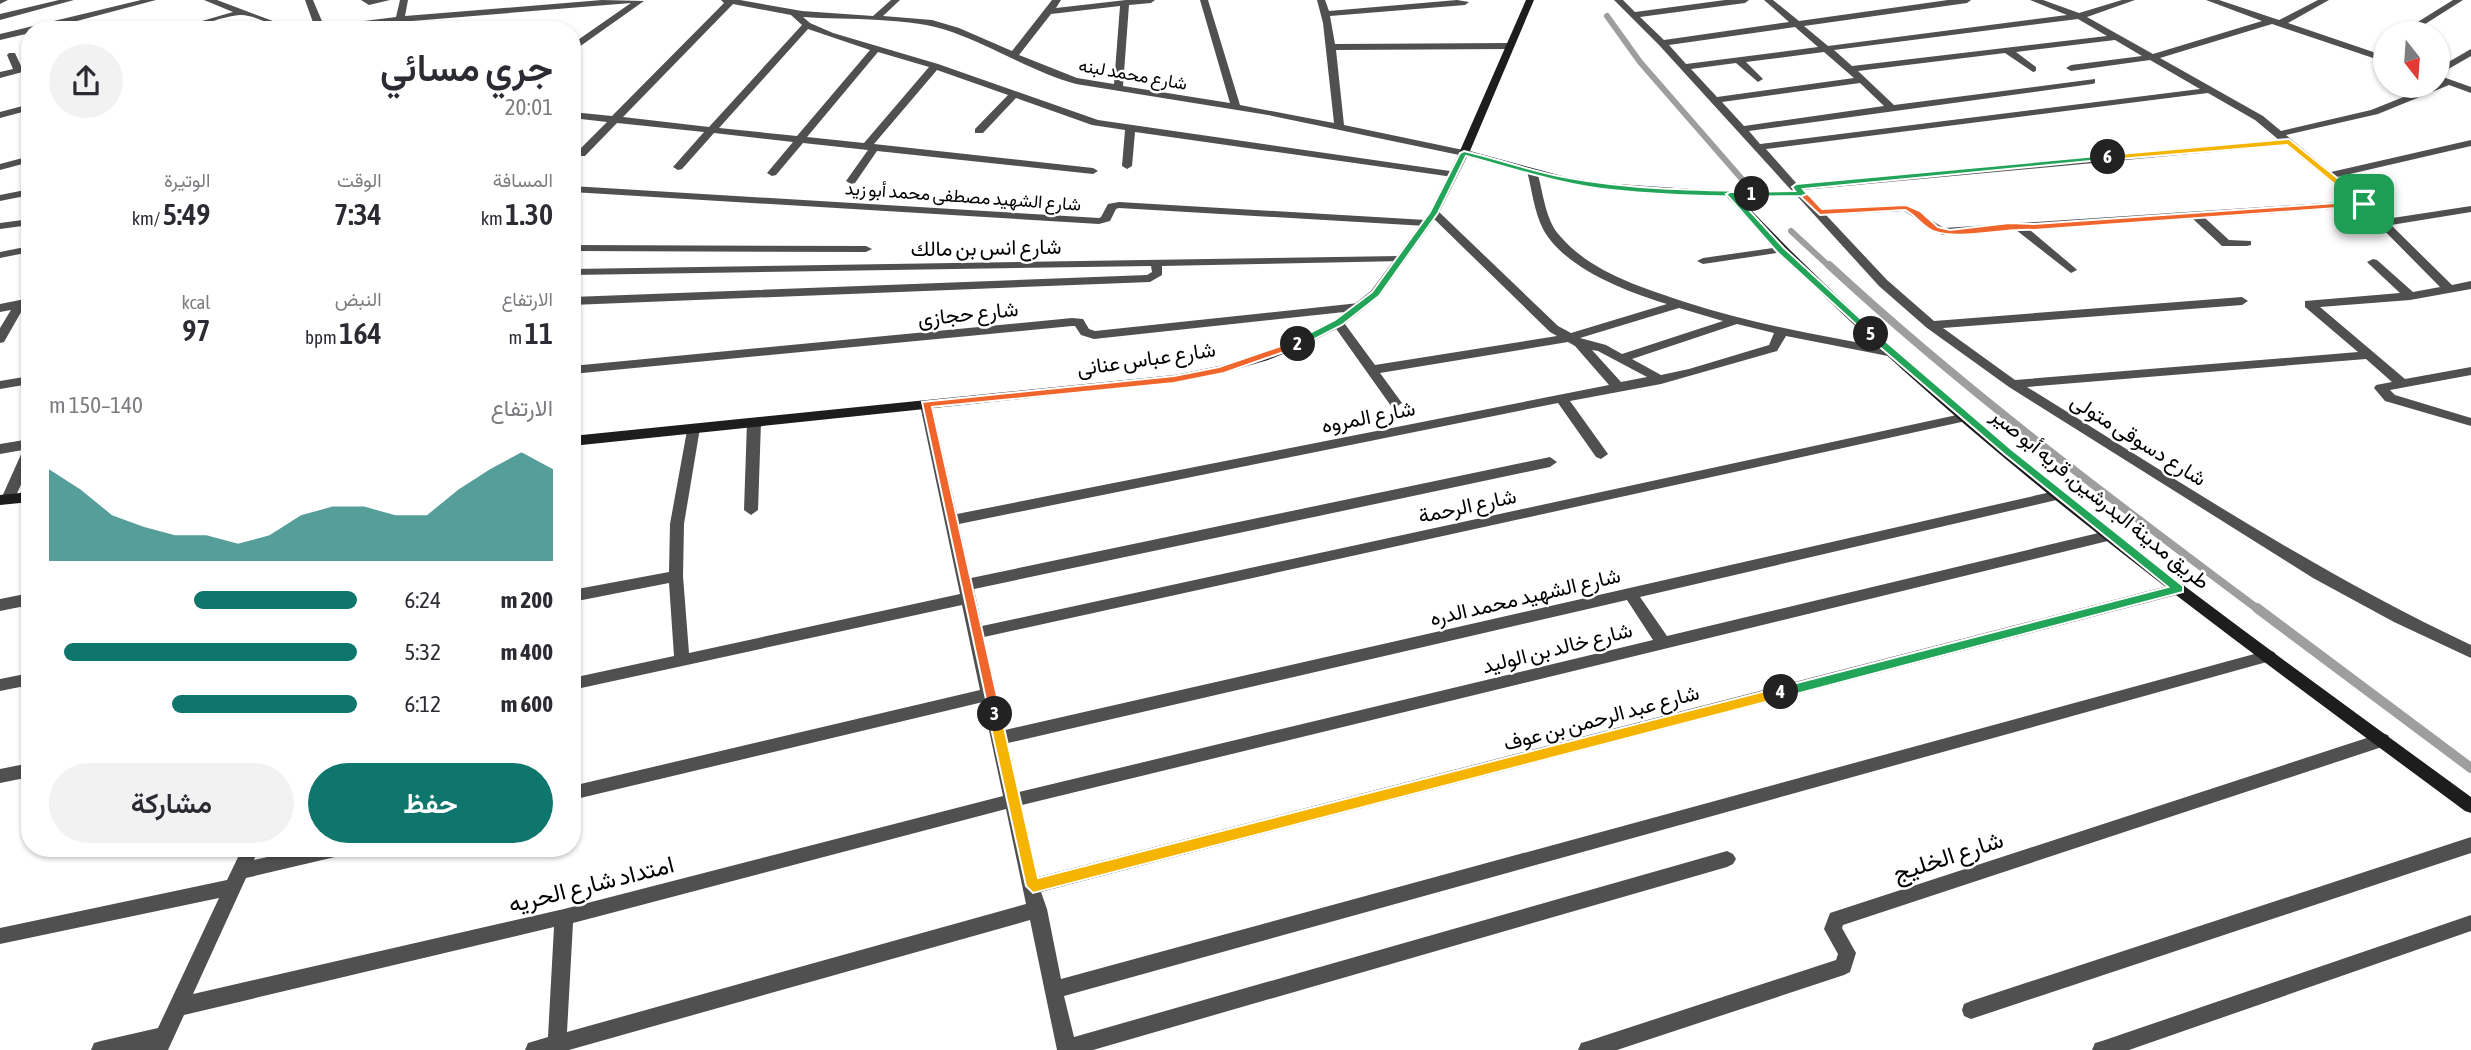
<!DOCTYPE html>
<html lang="ar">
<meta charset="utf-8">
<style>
:root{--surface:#fff;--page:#f2f2f3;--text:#2b2b33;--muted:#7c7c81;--accent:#0f766e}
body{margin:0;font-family:"Asap Condensed",Vazirmatn,sans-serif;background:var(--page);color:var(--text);direction:rtl;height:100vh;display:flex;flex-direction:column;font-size:26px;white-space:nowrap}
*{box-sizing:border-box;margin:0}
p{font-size:23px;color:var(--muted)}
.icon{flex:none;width:38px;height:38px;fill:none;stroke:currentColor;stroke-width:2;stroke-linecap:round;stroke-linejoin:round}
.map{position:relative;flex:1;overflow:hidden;direction:ltr}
.drawer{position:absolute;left:21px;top:21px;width:560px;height:836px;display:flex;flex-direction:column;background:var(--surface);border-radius:28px;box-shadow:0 2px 5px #0004;direction:rtl}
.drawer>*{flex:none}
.needle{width:46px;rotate:163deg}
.buttons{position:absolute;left:2373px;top:21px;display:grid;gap:14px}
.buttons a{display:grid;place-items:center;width:77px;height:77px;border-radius:50%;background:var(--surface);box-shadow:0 2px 5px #0004;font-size:35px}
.pin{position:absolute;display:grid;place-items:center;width:60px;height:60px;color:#fff;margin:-30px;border-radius:14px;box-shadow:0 4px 10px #0006}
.km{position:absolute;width:35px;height:35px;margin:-18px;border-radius:50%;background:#222;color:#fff;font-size:19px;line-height:35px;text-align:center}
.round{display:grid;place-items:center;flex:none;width:74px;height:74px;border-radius:37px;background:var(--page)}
.headline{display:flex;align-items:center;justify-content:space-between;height:119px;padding:0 28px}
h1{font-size:38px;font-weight:600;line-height:52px}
.stats{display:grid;grid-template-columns:repeat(3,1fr);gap:10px;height:119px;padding:7px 28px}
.stats div{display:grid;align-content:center}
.stats b{font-size:30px;font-weight:600}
.stats small{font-size:19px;font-weight:400}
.stats p{font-size:19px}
.chart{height:196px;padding:14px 28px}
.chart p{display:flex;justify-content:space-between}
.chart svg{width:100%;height:126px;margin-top:7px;fill:var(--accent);opacity:.7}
.cta{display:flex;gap:14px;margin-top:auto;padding:14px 28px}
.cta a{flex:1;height:80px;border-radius:42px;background:var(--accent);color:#fff;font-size:28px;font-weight:600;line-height:80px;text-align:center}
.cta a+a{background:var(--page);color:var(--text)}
ul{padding:0 28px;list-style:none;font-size:23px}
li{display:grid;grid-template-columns:112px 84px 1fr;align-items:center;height:52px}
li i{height:18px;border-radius:9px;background:var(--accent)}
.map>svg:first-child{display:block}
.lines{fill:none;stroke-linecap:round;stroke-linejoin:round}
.stream-far2{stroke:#9e9e9e;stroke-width:6}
.stream-far1{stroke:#9e9e9e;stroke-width:8}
.stream{stroke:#9e9e9e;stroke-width:10}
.street{fill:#505050;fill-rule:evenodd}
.secondary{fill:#1d1d1d;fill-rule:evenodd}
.split-1{fill:#f0652b;stroke:#fff;stroke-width:2}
.split-2{fill:#22a559;stroke:#fff;stroke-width:2}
.split-3{fill:#f0652b;stroke:#fff;stroke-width:2}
.split-4{fill:#f5b400;stroke:#fff;stroke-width:2}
.split-5{fill:#22a559;stroke:#fff;stroke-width:2}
.split-6{fill:#22a559;stroke:#fff;stroke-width:2}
.split-7{fill:#f5b400;stroke:#fff;stroke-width:2}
.labels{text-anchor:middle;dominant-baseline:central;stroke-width:5;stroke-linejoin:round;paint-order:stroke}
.far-street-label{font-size:18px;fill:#000;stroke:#fff}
.street-label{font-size:21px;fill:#000;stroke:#fff}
.near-street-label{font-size:24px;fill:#000;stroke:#fff}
</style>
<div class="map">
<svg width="2471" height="1050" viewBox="0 0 2471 1050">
<rect width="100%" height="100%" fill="#fff"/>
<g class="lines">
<!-- stream-far2 -->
<g class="stream-far2">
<path d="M1607 16 1640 62 1741 178"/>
<path d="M1791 231 1830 267"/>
</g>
<!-- stream-far1 -->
<path class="stream-far1" d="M1829 265C1964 390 2112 500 2259 610"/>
<!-- stream -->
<path class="stream" d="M2257 608 2471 768"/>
<!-- street -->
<g class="street">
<path d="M0 0H8L0 4Z"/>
<path d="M59 0H74L0 20V14Z"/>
<path d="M141 0H156L43 30H30V33L0 40V34Z"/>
<path d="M204 0H217L297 30C277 30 255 14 240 15 216 17 196 30 171 30L233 12Z"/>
<path d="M305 0H313L324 26 396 17 400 0H408L405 16 602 0 644 1 572 52V44L631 3 400 22 340 30H314L315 28Z"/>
<path d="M361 0H390L369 5Z"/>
<path d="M721 0H740L802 11 873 16 891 0H900L883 16 932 20 959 28 1012 51 1052 0H1061L1056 8 1126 0H1155L1151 3 1129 5 1123 86 1230 103 1200 0H1208L1240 105 1334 123 1323 23 1317 0H1325L1329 11 1457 0 1469 2 1465 5 1330 16 1335 44 1509 43 1514 46 1509 49 1336 50 1344 125 1468 151 1469 153 1464 156 1268 115 1076 84C1033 72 994 47 952 32 913 17 847 20 803 17L810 23 833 33 938 64 1098 120 1457 172 1458 174 1453 177 1135 132 1132 166 1127 169 1122 166 1125 130 1092 125 1016 98 983 133H975V129L1008 95 937 70 874 144 1093 168 1098 171 1093 174 877 151 855 183 851 184 846 181 868 150 803 143 776 175 772 176 767 173 793 142 714 133 682 169 678 170 673 167 704 132 617 123 585 156H577V152L607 122 572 118V112L612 116 724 3ZM733 4 791 15 802 25 709 127 623 117ZM1120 6 1114 84 1077 78 1019 55 1051 14ZM808 29 870 50 797 136 719 128ZM878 52 929 67 864 143 807 137Z"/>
<path d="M1614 0H1623L1635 12 1725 0H1749L1745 3 1640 17 1664 40 1789 22 1764 0H1773L1799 21 1948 0H1971L1967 3 1804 26 1828 46 2067 15 2030 0H2043L2079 13 2122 0H2135L2087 17 2153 54 2262 21 2206 0H2219L2279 20 2318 0H2329L2288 23 2385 56V62L2272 24 2160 58 2263 116 2281 131 2371 110 2431 86H2438L2440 82 2438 80 2443 77 2471 87V93L2449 85 2378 114 2286 135 2331 172 2471 140V146L2337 177 2386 219 2471 206V212L2391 225 2452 285 2471 281V289L2410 300 2320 307 2405 379 2471 367V375L2390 390 2395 395 2471 418V426L2385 401 2374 388 2376 385 2392 382 2366 359 2027 387C2173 477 2315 572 2471 645V658L2394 622 2313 578 2009 387 1927 328 1879 286 1798 197 1726 196 1725 194 1730 191H1792L1659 45ZM2078 19 2107 36 1852 66 1834 50ZM1795 27 1818 47 1686 64 1669 45ZM2115 40 2142 56 2071 65 2066 68 2071 71 2150 60 2200 89 1760 144 1749 131 2092 84 2095 83V79L1894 105 1858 71 2005 53 2033 72 2036 71V67L2016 52ZM1824 52 1854 78 1717 97 1691 69 1736 63 1758 82 1763 79 1746 62ZM1860 83 1884 106 1744 126 1722 102ZM2208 93 2255 120 2279 140 1797 184 1766 149ZM2286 145 2354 201 1944 228 1906 205 1821 209 1803 190ZM2361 207 2440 287 2413 292 2377 260 2373 259 2367 262 2369 264 2400 293 2305 301V307L2358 352 2015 380 1943 328 2242 305 2248 301 2242 297 1934 321 1887 280 1826 215 1904 211 1942 235 2016 230 2071 273 2077 270 2075 268 2030 230 2193 219 2222 246H2247L2251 245V241L2229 240 2205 218Z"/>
<path d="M2453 0H2463L2411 33H2400Z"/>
<path d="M2471 49V56L2438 75V68Z"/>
<path d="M9 53H15L21 66 30 64V70L0 78V72L13 69 7 55Z"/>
<path d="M30 104V110L0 118V112Z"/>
<path d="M30 156V162L0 170V164Z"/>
<path d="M1532 168 1537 171C1543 191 1545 220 1560 236 1592 273 1641 287 1685 302 1752 324 1823 336 1893 349L1899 353 1893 357 1786 336 1777 351 1661 384 1570 401 1608 454 1601 459 1596 457 1558 403 959 524 971 578 1550 457 1557 462 1550 467 974 589 982 626 1966 413 1972 417 1966 421 984 637 1005 730 2060 490 2067 495 2065 498 1640 597 1667 636 2111 530 2118 535 2116 539 1022 805 1038 877 2179 583 2184 585 2186 589 2184 593 1041 892 1047 909 1061 979 2269 650 2274 652 2277 656 2274 660 1064 996 1074 1037 1727 851 1733 854 1736 859 1733 864 1727 867 1093 1050H1057L1030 920 569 1050H525L528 1043 548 1037 554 927 184 1015 168 1050H91L94 1043 101 1041 158 1028 219 898 0 944V928L227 880 242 849H258L254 860 303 849H343L341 854 335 857 246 878 193 994 564 909 1003 796 983 702 572 800V786L980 690 962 605 572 690V678L674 656 669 583 572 602V590L669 572 670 524 688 425H698L700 428 684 524 683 576 689 653 960 594 920 405 921 402 926 401 932 405 957 514 1609 385 1575 346 1568 342 1380 373 1402 403 1396 407 1391 406 1332 323 1338 319 1342 320 1375 365 1557 336 1550 332 1430 215 1429 213 1434 210 1438 211 1558 326 1571 333 1667 304C1627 292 1564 268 1543 229 1534 211 1532 190 1527 171ZM1679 308 1723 321 1622 354 1606 345 1580 338ZM1737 324 1774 333 1769 345 1689 369 1661 375 1632 359ZM1592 350 1598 351 1647 377 1621 382ZM1627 600 1653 640 1019 792 1008 743ZM1006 809 1026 904 567 1032 573 923Z"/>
<path d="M572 186 1099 218 1101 217 1108 204 1119 202 1426 220 1432 223 1426 226 1119 208 1116 209 1110 221 1099 224 572 192Z"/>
<path d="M30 189V195L0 201V195Z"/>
<path d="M30 219V225L0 229V223Z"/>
<path d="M572 245 866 246 872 249 866 252 572 251Z"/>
<path d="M30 246V252L0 258V252Z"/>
<path d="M1780 247 1786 250 1784 252 1703 264 1697 261 1703 258Z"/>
<path d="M1400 256 1404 257V261L1162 266V275L1150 282 572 305V297L1147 275 1152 272 1151 266 572 275V269Z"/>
<path d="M30 298V306L24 307 4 342 0 343V328L11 310 0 312V304Z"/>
<path d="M1359 303 1363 304V310L1094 339 1081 335 1075 326H1072L572 374V366L1072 318 1083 319 1089 329 1095 331Z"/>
<path d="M30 376V384L0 389V381Z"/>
<path d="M754 418 761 422 758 510 751 515 744 510 747 422Z"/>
<path d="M30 439V465L13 502H3L1 499 23 450 0 454V444Z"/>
<path d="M30 593V605L0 611V599Z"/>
<path d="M30 673V685L0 691V679Z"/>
<path d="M2382 733 2388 735 2390 740 2388 745 1843 925 1842 928 1856 953 1850 972 1844 975 1617 1050H1578L1581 1043 1588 1041 1836 960 1838 954 1824 929 1830 913Z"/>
<path d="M30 763V777L0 783V769Z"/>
<path d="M2471 837V853L1971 1019 1964 1016 1962 1010 1964 1004 1971 1001Z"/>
<path d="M2471 915V931L2129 1050H2092L2095 1043 2102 1041Z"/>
</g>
<!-- secondary -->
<g class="secondary">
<path d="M1526 0H1534L1470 151 1566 177 1603 183 1734 192C1951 424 2215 610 2471 797V813L2465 811C2209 621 1944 432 1727 197L1603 189 1565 183 1467 157 1439 213 1379 297 1342 326 1307 344 1268 360 1220 374 1174 383 572 446V436L1174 375 1219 366 1260 354 1299 338 1334 320 1371 291 1429 213 1459 153Z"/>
<path d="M30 492V502L0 505V495Z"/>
</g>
</g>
<!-- split-1 -->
<path class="split-1" d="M1752 191 1806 192 1822 209 1906 205 1920 211 1938 227 1950 230 2009 223 2034 224 2364 201 2369 204 2364 206 2034 230C2004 228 1961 240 1936 232 1924 229 1917 216 1905 210L1820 215 1800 196H1749L1748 194Z"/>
<!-- split-2 -->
<path class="split-2" d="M1464 151C1499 159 1533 172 1569 178 1629 189 1691 190 1752 191L1756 194 1752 197C1702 196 1652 195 1602 189 1556 183 1511 168 1466 156L1438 213 1379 296 1342 325 1301 346H1294V341L1335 320 1372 292 1430 212 1460 153Z"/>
<!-- split-3 -->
<path class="split-3" d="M1298 340 1301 341V346L1224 373 1174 383 932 407 1001 714 999 718H990L922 402 1174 376 1219 367Z"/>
<!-- split-4 -->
<path class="split-4" d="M1781 687 1787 692 1781 698 1033 893 1026 886 988 714 995 709 1001 714 1038 878Z"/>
<!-- split-5 -->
<path class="split-5" d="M1868 332H1875L2011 449 2183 586V592L1781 698 1776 696V689L1781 687 2168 587 2004 454 1868 337Z"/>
<!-- split-6 -->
<path class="split-6" d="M2108 155 2111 159 1803 189 1807 194 1802 196 1737 197 1784 248 1875 332V337L1871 338 1777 252 1726 194 1730 192 1795 191 1792 187 1796 184Z"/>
<!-- split-7 -->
<path class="split-7" d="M2289 139 2367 202V206H2361L2287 145 2108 160 2104 157 2108 155Z"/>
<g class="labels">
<!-- far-street labels -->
<g class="far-street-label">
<text transform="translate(1133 74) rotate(10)">شارع محمد لبنه</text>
<text transform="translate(963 196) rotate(4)">شارع الشهيد مصطفى محمد أبو زيد</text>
</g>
<!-- street labels -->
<g class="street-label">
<text transform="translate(986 247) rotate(-1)">شارع انس بن مالك</text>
<text transform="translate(968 313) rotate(-6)">شارع حجازى</text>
<text transform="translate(1146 358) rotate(-8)">شارع عباس عنانى</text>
<text transform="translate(1368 416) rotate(-11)">شارع المروه</text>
<text transform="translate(2139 439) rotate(32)">شارع دسوقى متولى</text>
<text transform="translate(2101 498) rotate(39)">طريق مدينة البدرشين, قريه أبو صير</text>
<text transform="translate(1467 505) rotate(-12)">شارع الرحمة</text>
<text transform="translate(1525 596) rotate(-13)">شارع الشهيد محمد الدره</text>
<text transform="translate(1557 647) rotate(-14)">شارع خالد بن الوليد</text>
<text transform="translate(1601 717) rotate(-15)">شارع عبد الرحمن بن عوف</text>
</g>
<!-- near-street labels -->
<g class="near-street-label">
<text transform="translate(1948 856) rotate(-18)">شارع الخليج</text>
<text transform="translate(591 884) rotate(-14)">امتداد شارع الحريه</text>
</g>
</g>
</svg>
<div class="buttons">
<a><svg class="needle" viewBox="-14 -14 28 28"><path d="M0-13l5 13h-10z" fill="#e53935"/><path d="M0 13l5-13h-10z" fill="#7c7c81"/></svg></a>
</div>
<div class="pin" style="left:2364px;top:204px;background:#1e9e55"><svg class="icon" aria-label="arrive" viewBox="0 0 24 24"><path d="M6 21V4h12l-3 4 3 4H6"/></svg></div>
<b class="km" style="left:1752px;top:194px">1</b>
<b class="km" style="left:1298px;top:344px">2</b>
<b class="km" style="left:995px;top:714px">3</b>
<b class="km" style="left:1781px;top:692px">4</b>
<b class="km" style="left:1871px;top:334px">5</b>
<b class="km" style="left:2108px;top:157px">6</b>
<section class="drawer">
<div class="headline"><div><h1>جري مسائي</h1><p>20:01</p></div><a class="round"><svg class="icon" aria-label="share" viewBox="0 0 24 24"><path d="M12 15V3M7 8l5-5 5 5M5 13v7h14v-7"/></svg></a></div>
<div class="stats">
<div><p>المسافة</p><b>1.30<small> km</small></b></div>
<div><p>الوقت</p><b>7:34</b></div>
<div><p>الوتيرة</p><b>5:49<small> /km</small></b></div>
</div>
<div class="stats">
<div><p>الارتفاع</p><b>11<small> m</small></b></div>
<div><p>النبض</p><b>164<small> bpm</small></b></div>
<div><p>kcal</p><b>97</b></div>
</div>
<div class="chart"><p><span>الارتفاع</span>140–150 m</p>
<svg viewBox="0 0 160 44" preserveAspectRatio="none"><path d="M0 44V12L10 19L20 28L30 32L40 35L50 35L60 38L70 35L80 28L90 25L100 25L110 28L120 28L130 19L140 12L150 6L160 12V44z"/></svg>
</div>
<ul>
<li><b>200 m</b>6:24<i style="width:53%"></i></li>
<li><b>400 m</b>5:32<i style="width:95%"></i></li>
<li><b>600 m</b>6:12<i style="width:60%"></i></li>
</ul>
<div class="cta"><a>حفظ</a><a>مشاركة</a></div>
</section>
</div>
